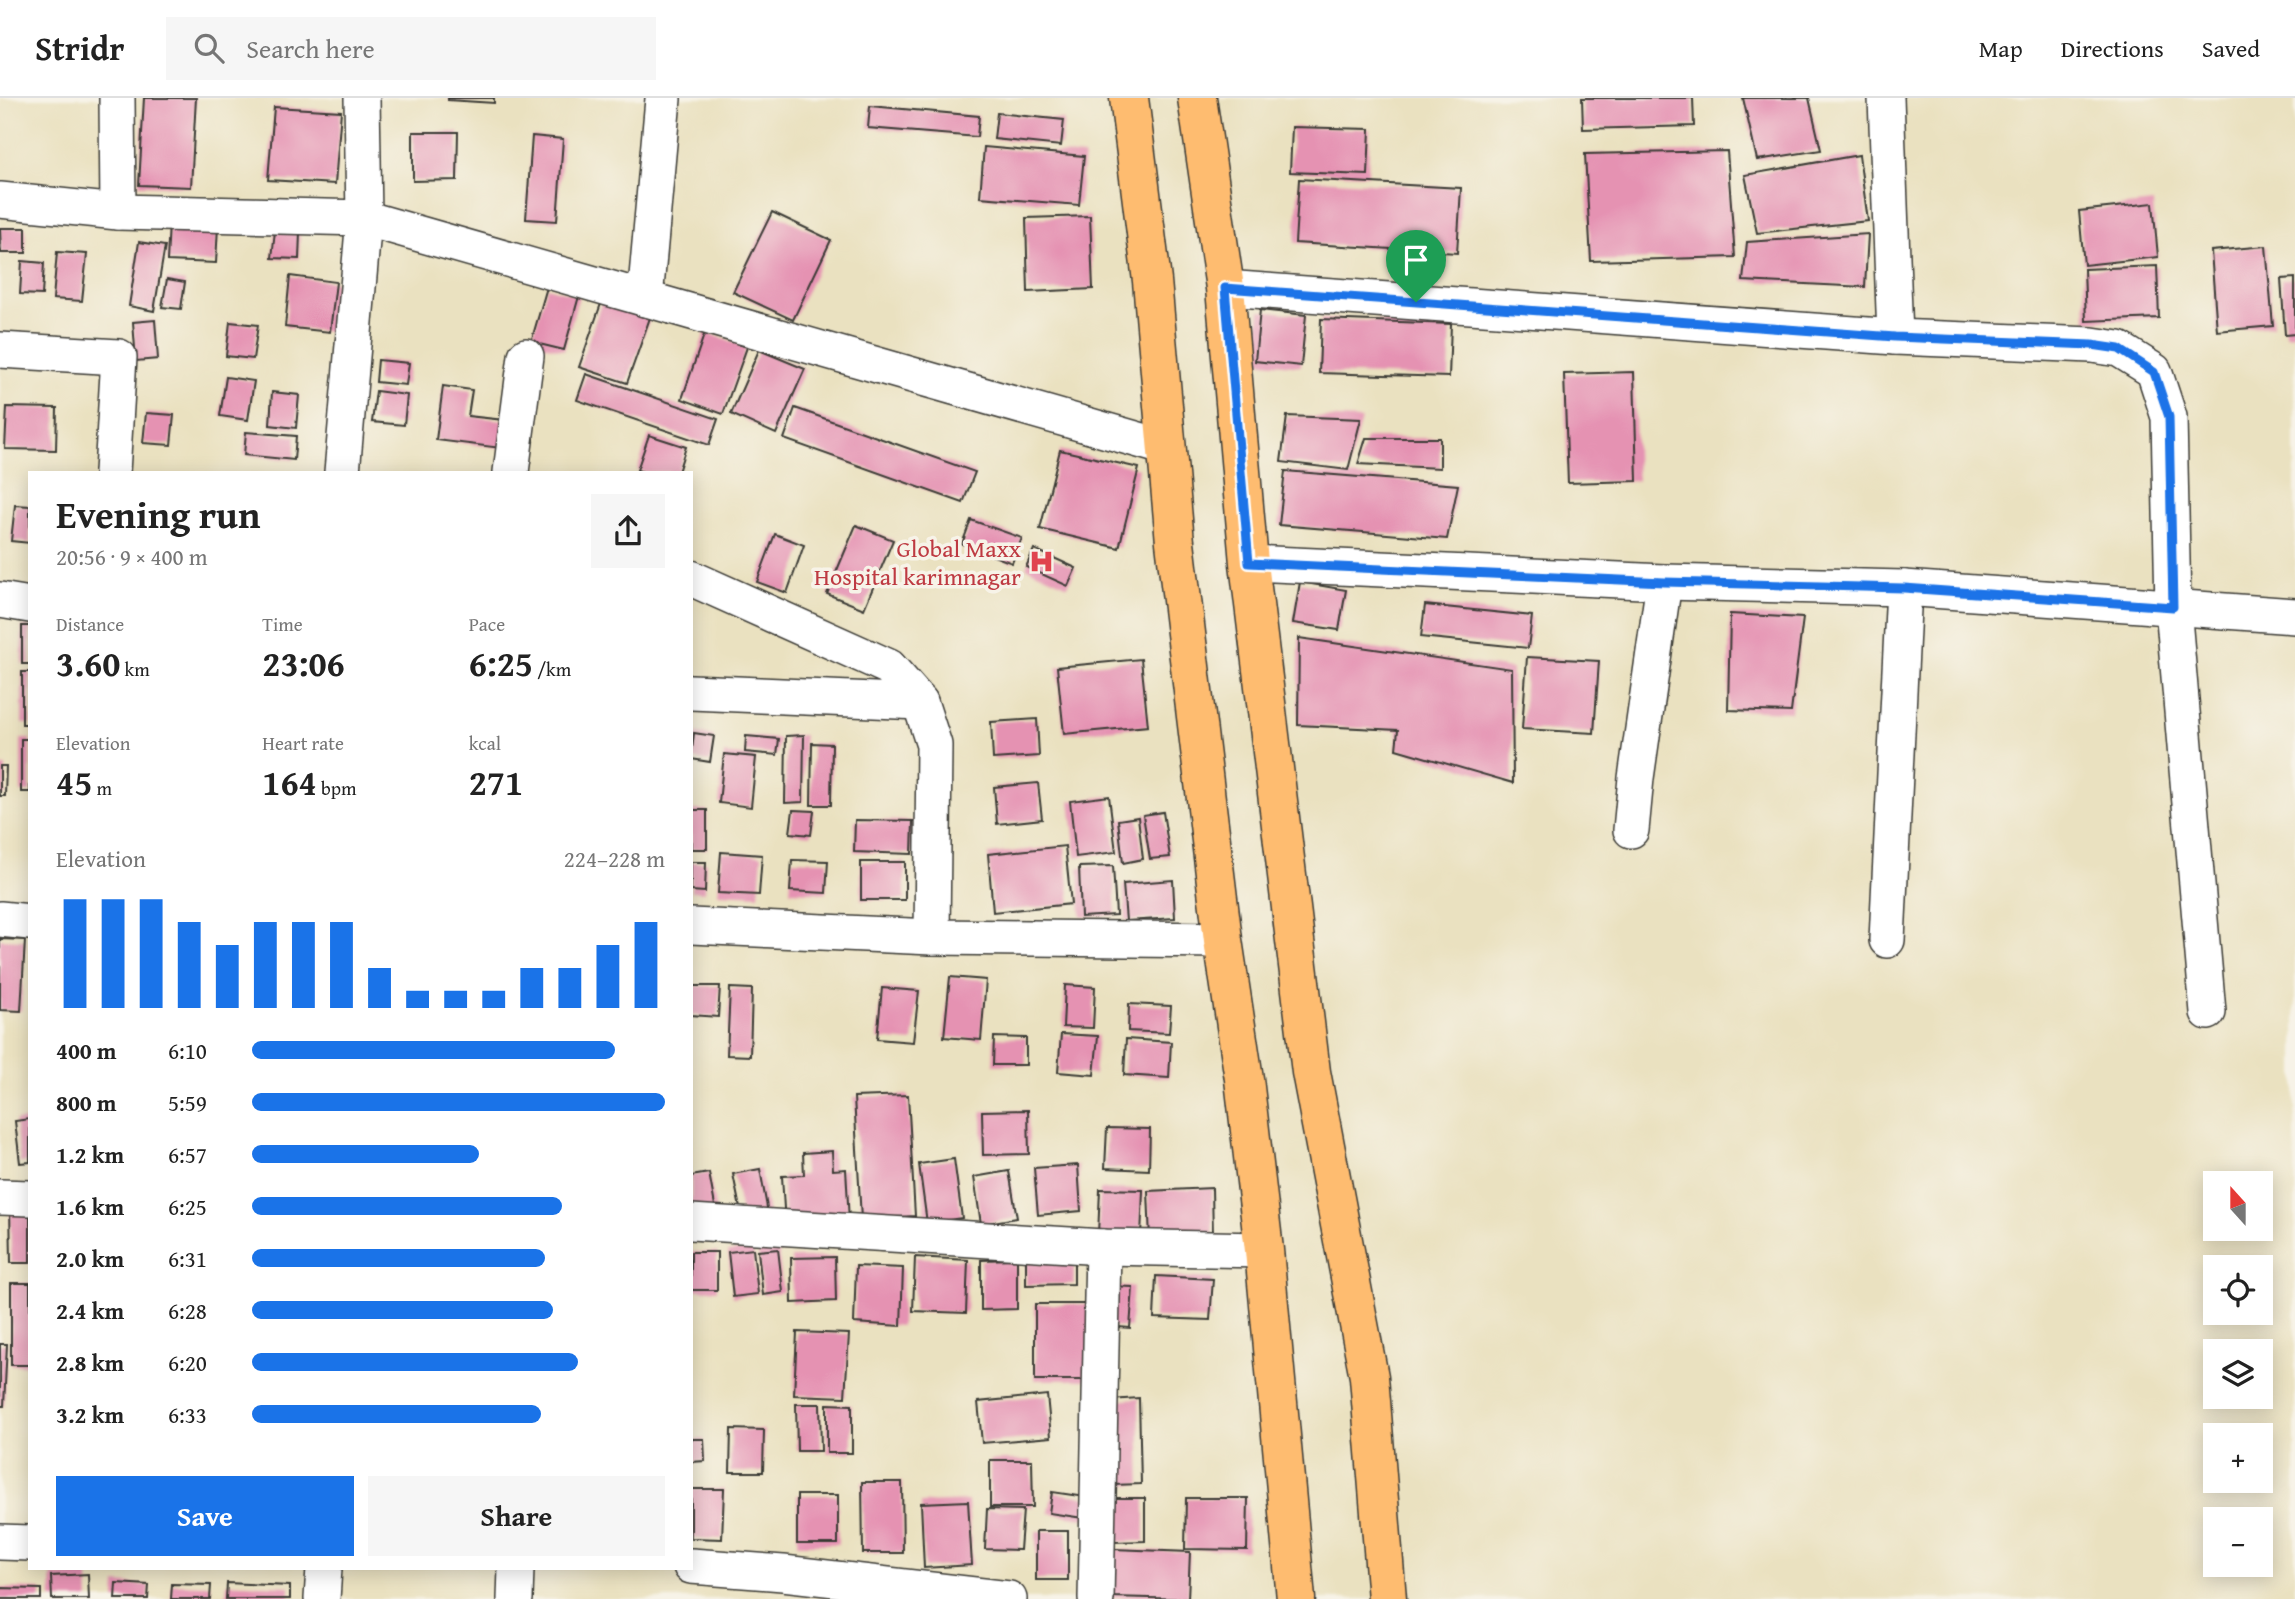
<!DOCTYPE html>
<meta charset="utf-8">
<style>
:root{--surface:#fff;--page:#f6f6f6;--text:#222;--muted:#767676;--line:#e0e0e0;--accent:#1a73e8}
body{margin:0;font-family:"Gentium Book Plus",serif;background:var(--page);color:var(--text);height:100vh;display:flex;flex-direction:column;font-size:26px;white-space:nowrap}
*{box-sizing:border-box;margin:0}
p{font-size:23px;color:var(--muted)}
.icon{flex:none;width:38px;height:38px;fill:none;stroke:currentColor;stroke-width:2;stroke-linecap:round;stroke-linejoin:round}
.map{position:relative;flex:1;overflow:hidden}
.details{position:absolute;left:28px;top:373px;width:665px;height:1099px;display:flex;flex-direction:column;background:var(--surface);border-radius:0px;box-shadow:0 4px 18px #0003}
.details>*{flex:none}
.needle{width:46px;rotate:339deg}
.buttons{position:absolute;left:2203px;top:1073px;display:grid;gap:14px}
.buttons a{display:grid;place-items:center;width:70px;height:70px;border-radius:0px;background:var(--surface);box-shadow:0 4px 18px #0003;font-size:35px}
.pin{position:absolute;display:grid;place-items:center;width:60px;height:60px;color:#fff;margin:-72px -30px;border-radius:50% 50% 50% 0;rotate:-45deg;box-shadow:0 0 7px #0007}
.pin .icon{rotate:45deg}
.round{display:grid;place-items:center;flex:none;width:74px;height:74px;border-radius:0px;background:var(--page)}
.overview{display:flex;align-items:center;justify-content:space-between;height:119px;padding:0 28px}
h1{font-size:38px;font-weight:700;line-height:52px}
.figures{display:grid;grid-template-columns:repeat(3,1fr);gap:10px;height:119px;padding:7px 28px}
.figures div{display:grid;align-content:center}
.figures b{font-size:35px;font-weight:700}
.figures small{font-size:19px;font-weight:400}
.figures p{font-size:19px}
.chart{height:196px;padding:14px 28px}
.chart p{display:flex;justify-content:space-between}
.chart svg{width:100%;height:126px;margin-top:7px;stroke:var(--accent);stroke-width:6}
.primary-button{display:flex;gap:14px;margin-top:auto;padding:14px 28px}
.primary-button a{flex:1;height:80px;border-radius:0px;background:var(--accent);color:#fff;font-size:28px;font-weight:700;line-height:80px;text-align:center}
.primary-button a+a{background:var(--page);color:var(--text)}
ul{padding:0 28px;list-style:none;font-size:23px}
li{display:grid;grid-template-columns:112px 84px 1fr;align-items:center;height:52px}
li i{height:18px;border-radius:9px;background:var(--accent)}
header{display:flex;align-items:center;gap:42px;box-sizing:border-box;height:98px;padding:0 35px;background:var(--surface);border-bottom:2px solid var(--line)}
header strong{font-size:33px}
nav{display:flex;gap:38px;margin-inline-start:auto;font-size:24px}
.search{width:490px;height:63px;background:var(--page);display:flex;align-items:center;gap:18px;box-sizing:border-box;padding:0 24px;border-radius:0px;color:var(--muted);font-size:26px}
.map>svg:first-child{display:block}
.building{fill:#e592b2}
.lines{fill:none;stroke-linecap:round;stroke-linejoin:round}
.minor-casing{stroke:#3b3a35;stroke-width:38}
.primary-casing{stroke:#3b3a35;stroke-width:41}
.minor{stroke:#fff;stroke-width:35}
.primary{stroke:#febc70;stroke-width:38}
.route-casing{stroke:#fff;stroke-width:14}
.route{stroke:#1a73e8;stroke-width:9}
.labels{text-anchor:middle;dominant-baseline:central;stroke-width:7;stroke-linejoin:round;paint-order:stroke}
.health-label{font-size:24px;fill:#be3a42;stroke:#f7f3e8;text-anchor:end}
</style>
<header>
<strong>Stridr</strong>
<div class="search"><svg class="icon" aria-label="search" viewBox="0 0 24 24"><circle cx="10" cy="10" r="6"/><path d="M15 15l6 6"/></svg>Search here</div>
<nav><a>Map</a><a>Directions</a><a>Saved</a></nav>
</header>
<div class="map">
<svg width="2295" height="1501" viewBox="0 0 2295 1501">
<rect width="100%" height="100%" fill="#f7f3e8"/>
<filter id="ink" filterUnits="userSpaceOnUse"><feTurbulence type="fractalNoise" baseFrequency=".0143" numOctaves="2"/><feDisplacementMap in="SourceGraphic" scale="14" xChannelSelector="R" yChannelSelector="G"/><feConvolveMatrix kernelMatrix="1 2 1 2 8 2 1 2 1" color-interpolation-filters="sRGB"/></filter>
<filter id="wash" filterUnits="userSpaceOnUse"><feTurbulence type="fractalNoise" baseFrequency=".00686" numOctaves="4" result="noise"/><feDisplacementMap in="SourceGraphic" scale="28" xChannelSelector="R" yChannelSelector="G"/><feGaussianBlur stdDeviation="1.57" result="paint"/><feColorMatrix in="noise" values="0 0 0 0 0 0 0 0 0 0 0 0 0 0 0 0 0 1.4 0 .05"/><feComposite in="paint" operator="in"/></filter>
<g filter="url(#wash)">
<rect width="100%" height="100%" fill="#eae1c0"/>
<g id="blocks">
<!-- building -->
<g class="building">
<path d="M144 0H196L191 89 139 87Z"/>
<path d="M448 0H494V5L448 2Z"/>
<path d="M1582 0H1693L1694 28 1583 31Z"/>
<path d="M1743 0H1809L1821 52 1757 62Z"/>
<path d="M870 8 979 18 977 39 868 30Z"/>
<path d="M274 9 341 13 335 86 268 82Z"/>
<path d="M997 15 1064 22 1061 48 994 41Z"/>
<path d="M1292 29 1370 31 1368 77 1290 74Z"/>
<path d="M413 34H458L457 82 413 83Z"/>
<path d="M532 38 563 41 557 123 526 121Z"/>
<path d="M984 49 1084 58 1079 107 980 99Z"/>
<path d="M1727 53 1735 159 1591 163 1585 56Z"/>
<path d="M1859 57 1868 123 1757 135 1745 77Z"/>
<path d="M1299 81 1461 90 1457 155 1295 145Z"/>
<path d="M2153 105 2158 159 2084 167 2079 113Z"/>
<path d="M772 114 831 142 793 222 733 194Z"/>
<path d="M1090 118 1093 191 1028 194 1026 120Z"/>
<path d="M169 125 218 128 216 165 167 163Z"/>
<path d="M0 130H26V155H1Z"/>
<path d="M275 133 300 134 299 161 272 160Z"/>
<path d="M1868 136 1865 189 1743 183 1747 144Z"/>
<path d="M139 144 165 148 154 213 129 208Z"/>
<path d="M2266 148 2273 228 2217 233 2211 153Z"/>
<path d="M57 154 87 156 82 203 53 201Z"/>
<path d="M22 163 44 165 42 197 20 196Z"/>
<path d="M2157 168 2159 220 2086 223 2084 171Z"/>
<path d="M290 178 336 184 330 234 285 229Z"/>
<path d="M2295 180V236L2285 237 2281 181Z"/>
<path d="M167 181 185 184 181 211 162 209Z"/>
<path d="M547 189 579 198 564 252 531 244Z"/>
<path d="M604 197 652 214 627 285 579 269Z"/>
<path d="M1260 212 1306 217 1301 268 1255 263Z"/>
<path d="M1321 221 1451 226 1449 279 1319 275Z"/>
<path d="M155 222 158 261 136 263 133 224Z"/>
<path d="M230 224 258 227 253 261 226 258Z"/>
<path d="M705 234 747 249 723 316 682 301Z"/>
<path d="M759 252 805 271 776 336 731 316Z"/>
<path d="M378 262 409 265 406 287 376 284Z"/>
<path d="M1634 274 1637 383 1568 385 1564 276Z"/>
<path d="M586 276 718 321 709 347 577 302Z"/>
<path d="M226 279 254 283 248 322 220 318Z"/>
<path d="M443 288 472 292 468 318 513 323 509 351 436 342Z"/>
<path d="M376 293 407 297 404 327 372 324Z"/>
<path d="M272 294 299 297 296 330 270 327Z"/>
<path d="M7 309 57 310 56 352 5 351Z"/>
<path d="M795 310 975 374 963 405 784 341Z"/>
<path d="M146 315 174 317 171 347 143 345Z"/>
<path d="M1287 318 1361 321 1348 372 1281 364Z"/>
<path d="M246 334 296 338 294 362 244 357Z"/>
<path d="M649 337 686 349 678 374H643L637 372Z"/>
<path d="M1366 340H1440V370L1358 366Z"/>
<path d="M1060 352 1139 370 1119 450 1040 431Z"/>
<path d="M1285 373 1458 387 1447 441 1279 427Z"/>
<path d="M15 407 30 408V445L11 443Z"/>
<path d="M971 422 1022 440 1012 465 962 446Z"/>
<path d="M856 427 893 442 864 511 827 496Z"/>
<path d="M775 436 804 447 787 495 757 484Z"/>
<path d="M1034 451 1076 470 1068 488 1026 469Z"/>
<path d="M1300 484 1346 492 1339 532 1293 525Z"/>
<path d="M1425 507 1532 518 1528 550 1421 539Z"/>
<path d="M1730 516 1803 520 1791 614 1728 612Z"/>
<rect x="22" y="528" width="8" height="38"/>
<path d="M1299 540 1512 571 1513 685 1396 651 1398 632 1298 627Z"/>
<path d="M1527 559 1599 563 1594 635 1522 631Z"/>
<path d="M1141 561 1148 628 1064 636 1057 569Z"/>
<rect x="22" y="574" width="8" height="52"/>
<path d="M1037 621 1039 658 993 661 991 624Z"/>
<path d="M694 635 714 638 710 664 691 661Z"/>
<path d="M804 637 803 704 785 705 786 638Z"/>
<path d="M746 638 779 641 777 657 745 654Z"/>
<rect x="21" y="641" width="9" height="53"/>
<path d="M812 645 832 646 831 707H811Z"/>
<path d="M724 656 756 659 751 709 719 705Z"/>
<path d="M0 668H6L5 698H0Z"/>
<path d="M1038 685 1042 721 997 726 994 689Z"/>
<path d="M1109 698 1116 754 1076 759 1070 703Z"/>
<rect x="691" y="712" width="16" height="39"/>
<path d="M793 712 814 713 811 737 790 735Z"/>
<path d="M1163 714 1170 759 1150 761 1143 717Z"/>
<path d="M1138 719 1143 761 1123 765 1118 722Z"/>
<path d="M855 722 913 723 912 756 854 754Z"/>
<path d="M1065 748 1071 806 993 814 988 756Z"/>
<path d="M721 754 762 757 759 797 718 795Z"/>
<path d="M792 762 828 763 826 795 790 793Z"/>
<path d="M691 764H706L705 794 691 793Z"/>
<rect x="861" y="764" width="44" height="38"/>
<path d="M1113 768 1116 817 1081 819 1079 769Z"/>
<path d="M1173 782 1175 820 1126 823 1123 786Z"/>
<path d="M0 841 25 842 21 913 0 912Z"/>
<path d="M950 879 986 882 981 942 944 939Z"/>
<path d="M1065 887 1095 889 1093 930 1063 929Z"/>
<path d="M691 888H720L718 919 691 917Z"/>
<path d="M730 890 752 891 750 958 727 957Z"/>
<path d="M882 890 919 893 913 944 877 941Z"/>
<path d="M1129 906 1171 908 1169 935 1128 933Z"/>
<path d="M1061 936 1098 938 1094 977 1058 974Z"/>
<path d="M994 939 1026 940V967H993Z"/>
<path d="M1126 941 1171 944 1169 980 1124 977Z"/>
<path d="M908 997 915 1118 861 1121 854 999Z"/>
<path d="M1028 1012 1029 1056 983 1057 982 1013Z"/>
<path d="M30 1021V1064L20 1065 15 1023Z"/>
<path d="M1107 1030 1150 1031 1149 1072 1105 1070Z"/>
<path d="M832 1053 833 1072 846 1071 849 1123 785 1127 782 1078 804 1077 803 1055Z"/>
<path d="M954 1061 962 1120 927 1125 919 1066Z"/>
<path d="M1078 1067 1081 1113 1038 1117 1034 1070Z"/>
<path d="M760 1071 768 1115 742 1120 733 1076Z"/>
<path d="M1009 1073 1017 1120 981 1126 974 1079Z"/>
<path d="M709 1075 716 1113 691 1118V1078Z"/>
<path d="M1212 1090 1213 1139 1150 1142 1148 1093Z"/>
<path d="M1100 1091 1143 1092 1141 1138 1098 1137Z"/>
<path d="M30 1105V1165H11L10 1106Z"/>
<path d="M753 1151 758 1196 733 1199 728 1154Z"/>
<path d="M778 1151 783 1194 763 1197 758 1153Z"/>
<rect x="691" y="1154" width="26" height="38"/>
<path d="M835 1159 836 1203 792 1205 791 1160Z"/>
<path d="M915 1159 968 1162 966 1215 913 1213Z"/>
<path d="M1026 1160H1074V1186L1026 1187Z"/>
<path d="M1017 1161V1211L981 1212V1162Z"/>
<path d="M856 1168 903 1170 901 1228 854 1225Z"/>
<path d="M1156 1178 1213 1181 1210 1222 1154 1220Z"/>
<rect x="11" y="1185" width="19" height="82"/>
<path d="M1109 1188 1133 1189 1130 1230 1106 1228Z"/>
<path d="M1035 1206H1095L1094 1282H1035Z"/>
<path d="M797 1234 849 1236 845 1299 794 1297Z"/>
<path d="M0 1246H7L4 1308H0Z"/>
<path d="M1047 1297 1051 1339 982 1345 978 1304Z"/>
<path d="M1139 1300 1141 1386 1113 1387 1110 1302Z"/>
<path d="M796 1306H820L821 1353H797Z"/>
<path d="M827 1306 852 1307V1355H827Z"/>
<path d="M731 1331 764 1332 763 1374H730Z"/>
<path d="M691 1341H704L705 1363 691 1364Z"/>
<path d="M990 1362H1032L1033 1409H990Z"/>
<path d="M862 1384H902L903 1455H863Z"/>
<path d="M691 1391H724L722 1441 691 1440Z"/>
<path d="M1052 1394 1093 1400 1090 1421 1049 1415Z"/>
<rect x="797" y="1397" width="41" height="49"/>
<path d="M1113 1400H1145V1443L1114 1444Z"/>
<path d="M1186 1400H1248L1247 1452 1185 1451Z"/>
<path d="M968 1403 972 1467 924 1470 921 1405Z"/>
<path d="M987 1411 1023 1412 1020 1452 985 1451Z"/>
<rect x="1036" y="1433" width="32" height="49"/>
<path d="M1113 1451 1190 1454 1188 1501 1111 1499Z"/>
<path d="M88 1476 89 1501H52L51 1478Z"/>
<path d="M116 1485 149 1487 148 1501H115Z"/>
<path d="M227 1485 290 1488V1501H226Z"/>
<path d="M172 1486 211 1487 210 1501H171Z"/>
<path d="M0 1490 41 1491V1501H0Z"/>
</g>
</g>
</g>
<g filter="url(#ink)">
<use href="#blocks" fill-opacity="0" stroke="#3b3a35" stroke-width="2"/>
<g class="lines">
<defs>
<g id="minor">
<path d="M117 0 118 114"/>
<path d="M1886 0 1895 239"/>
<path d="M0 102 118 114 364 120 1167 350"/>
<path d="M1225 190 1895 239 2092 247 2119 251 2154 273 2169 319 2173 509 2208 914"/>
<path d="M645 201 663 1"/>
<path d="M0 252 119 259 112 374"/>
<path d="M342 374 364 120 362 0"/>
<path d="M511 374 526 258"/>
<path d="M1249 465 1664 484 1904 490 2295 518"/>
<path d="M691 480 889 569 920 604 934 647 932 839"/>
<path d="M0 502 30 507"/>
<path d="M691 594 920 604"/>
<path d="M1631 732 1636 680 1664 484"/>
<path d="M0 821 30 824"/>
<path d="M691 828 932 839 1223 842"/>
<path d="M1887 842 1904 490"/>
<path d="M0 1099 30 1100"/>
<path d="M691 1124 1103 1149 1264 1152"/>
<path d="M0 1444 30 1445"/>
<path d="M691 1468 783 1475 1009 1501"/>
<path d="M322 1501 324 1470"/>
<path d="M515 1501 516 1470"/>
<path d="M1096 1501 1103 1149"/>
</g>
<g id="primary">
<path d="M1129 0 1152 183 1175 444 1223 842 1244 981 1264 1152 1296 1501"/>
<path d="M1197 0 1225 190 1249 465 1311 974 1369 1279 1387 1501"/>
</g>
</defs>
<!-- minor casing -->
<use href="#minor" class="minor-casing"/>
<!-- primary casing -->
<use href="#primary" class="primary-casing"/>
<!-- minor -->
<use href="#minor" class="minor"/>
<!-- primary -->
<use href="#primary" class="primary"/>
</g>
</g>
<g class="lines" filter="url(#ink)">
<defs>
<path id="route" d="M1225 190 1895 239 2092 247 2119 251 2154 274 2169 319 2173 509 1904 490 1664 484 1249 465Z"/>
</defs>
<!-- route casing -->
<use href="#route" class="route-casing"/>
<!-- route -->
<use href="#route" class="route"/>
</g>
<!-- icons -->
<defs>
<symbol id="hospital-bare" viewBox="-9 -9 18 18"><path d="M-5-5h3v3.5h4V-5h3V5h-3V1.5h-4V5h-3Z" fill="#e0444e" stroke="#f7f3e8" stroke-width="2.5" paint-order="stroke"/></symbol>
</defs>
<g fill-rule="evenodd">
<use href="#hospital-bare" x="1024" y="446" width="35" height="35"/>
</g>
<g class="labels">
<!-- health labels -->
<g class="health-label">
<text x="1021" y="450">Global Maxx<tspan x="1021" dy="28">Hospital karimnagar</tspan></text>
</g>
</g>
</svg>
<div class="buttons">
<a><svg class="needle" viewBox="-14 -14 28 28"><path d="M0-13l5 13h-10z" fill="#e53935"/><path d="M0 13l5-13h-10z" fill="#767676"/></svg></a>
<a><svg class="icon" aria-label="locate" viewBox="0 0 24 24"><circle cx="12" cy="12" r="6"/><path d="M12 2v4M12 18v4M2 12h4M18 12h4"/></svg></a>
<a><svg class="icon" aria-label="layers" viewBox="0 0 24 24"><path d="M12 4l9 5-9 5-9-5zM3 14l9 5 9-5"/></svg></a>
<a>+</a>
<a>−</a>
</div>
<div class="pin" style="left:1416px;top:204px;background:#1e9e55"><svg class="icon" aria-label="arrive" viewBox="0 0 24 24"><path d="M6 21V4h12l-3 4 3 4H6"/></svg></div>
<section class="details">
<div class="overview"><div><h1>Evening run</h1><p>20:56 · 9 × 400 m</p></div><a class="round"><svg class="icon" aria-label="share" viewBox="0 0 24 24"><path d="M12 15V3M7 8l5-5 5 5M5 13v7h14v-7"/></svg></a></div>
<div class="figures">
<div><p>Distance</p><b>3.60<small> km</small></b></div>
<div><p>Time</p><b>23:06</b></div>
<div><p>Pace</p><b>6:25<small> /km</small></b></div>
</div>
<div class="figures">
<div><p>Elevation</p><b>45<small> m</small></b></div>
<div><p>Heart rate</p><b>164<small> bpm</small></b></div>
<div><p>kcal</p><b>271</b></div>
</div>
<div class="chart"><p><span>Elevation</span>224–228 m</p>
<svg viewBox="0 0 160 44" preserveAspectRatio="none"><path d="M5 44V6M15 44V6M25 44V6M35 44V14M45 44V22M55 44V14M65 44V14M75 44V14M85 44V30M95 44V38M105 44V38M115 44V38M125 44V30M135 44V30M145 44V22M155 44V14"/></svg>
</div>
<ul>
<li><b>400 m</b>6:10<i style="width:88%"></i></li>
<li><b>800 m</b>5:59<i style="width:100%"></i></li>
<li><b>1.2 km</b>6:57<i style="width:55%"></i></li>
<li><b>1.6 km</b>6:25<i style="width:75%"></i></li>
<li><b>2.0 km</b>6:31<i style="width:71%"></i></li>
<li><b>2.4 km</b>6:28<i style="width:73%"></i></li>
<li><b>2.8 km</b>6:20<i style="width:79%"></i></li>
<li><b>3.2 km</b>6:33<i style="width:70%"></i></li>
</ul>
<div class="primary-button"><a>Save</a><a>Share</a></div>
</section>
</div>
